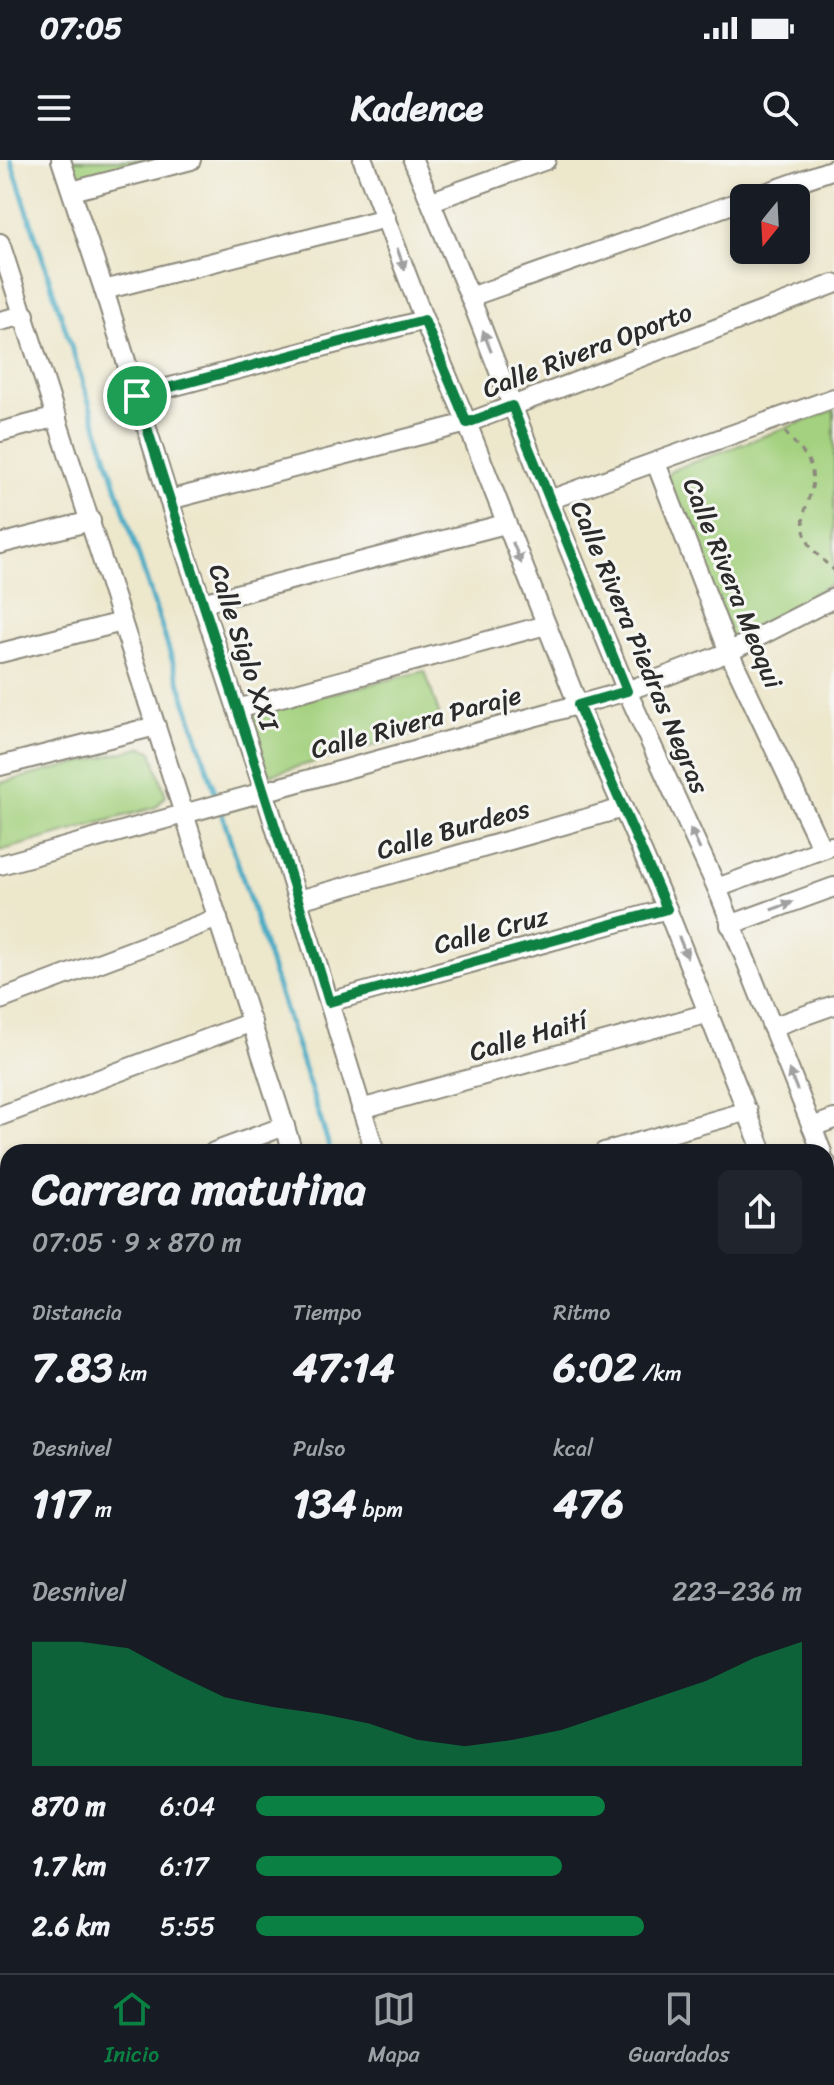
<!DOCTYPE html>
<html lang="es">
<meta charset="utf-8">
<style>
:root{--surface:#171b24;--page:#20242c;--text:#f1f3f6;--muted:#9ea1a6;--line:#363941;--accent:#0b8043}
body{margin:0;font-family:Sriracha,sans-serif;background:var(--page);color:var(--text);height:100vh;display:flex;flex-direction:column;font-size:30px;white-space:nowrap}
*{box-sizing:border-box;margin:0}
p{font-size:26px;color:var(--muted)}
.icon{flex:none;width:44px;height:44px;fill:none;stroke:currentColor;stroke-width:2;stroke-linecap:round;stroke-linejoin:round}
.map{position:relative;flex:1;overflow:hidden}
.drawer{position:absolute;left:0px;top:984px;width:834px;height:830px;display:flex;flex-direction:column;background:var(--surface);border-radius:24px 24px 0 0;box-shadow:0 4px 12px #0003}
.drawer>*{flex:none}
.needle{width:52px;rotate:198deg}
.fabs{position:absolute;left:730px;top:24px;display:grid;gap:16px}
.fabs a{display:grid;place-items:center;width:80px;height:80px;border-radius:12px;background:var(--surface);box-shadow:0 4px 12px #0003;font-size:40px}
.pin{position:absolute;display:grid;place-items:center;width:68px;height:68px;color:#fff;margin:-34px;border:4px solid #fff;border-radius:50%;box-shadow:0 2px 8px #0007}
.round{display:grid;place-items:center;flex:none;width:84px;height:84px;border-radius:12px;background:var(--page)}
.summary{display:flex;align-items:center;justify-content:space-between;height:136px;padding:0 32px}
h1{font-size:44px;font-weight:700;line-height:60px}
.metrics{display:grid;grid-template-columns:repeat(3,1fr);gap:12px;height:136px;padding:8px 32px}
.metrics div{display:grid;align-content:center}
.metrics b{font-size:40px;font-weight:700}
.metrics small{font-size:22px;font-weight:400}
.metrics p{font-size:22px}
.chart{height:224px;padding:16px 32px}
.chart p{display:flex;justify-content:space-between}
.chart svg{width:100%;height:144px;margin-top:8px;fill:var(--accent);opacity:.7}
ul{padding:0 32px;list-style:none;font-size:26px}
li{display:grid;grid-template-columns:128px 96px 1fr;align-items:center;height:60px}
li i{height:20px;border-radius:10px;background:var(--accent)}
.status{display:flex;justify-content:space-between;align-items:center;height:56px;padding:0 40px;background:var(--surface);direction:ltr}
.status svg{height:22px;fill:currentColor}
header{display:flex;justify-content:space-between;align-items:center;height:104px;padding:0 32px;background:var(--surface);font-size:36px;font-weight:700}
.tabs{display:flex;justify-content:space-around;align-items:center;height:112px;border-top:2px solid var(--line);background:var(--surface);font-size:22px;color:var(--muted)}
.tabs a{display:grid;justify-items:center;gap:4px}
.tabs .active{color:var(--accent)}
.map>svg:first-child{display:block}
.green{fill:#a4d17f;stroke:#687e55;stroke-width:2}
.water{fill:url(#water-ripples);stroke:#386a78;stroke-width:2}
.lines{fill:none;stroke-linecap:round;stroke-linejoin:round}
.stream{stroke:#44aac4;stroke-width:5}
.minor-casing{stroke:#8c897c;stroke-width:22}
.path{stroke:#8c897c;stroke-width:3;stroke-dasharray:6 6;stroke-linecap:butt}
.minor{stroke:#fff;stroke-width:18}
.oneway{fill:#a0a0a0}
.route-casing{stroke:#fff;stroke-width:16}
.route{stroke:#0b8043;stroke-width:10}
.labels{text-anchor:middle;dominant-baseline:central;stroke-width:6;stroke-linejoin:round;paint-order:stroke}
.street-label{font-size:26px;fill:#2b2b2b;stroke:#f6f6f2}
</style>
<div class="status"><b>07:05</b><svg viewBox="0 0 49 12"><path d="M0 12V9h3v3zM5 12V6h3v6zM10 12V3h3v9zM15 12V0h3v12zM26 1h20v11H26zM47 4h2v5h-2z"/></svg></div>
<header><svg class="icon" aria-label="menu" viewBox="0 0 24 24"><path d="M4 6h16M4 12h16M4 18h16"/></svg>Kadence<svg class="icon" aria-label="search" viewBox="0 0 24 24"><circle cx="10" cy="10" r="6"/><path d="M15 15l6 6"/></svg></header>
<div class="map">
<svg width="834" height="1813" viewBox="0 0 834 1813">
<defs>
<pattern id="water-ripples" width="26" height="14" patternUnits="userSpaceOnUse" patternTransform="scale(2)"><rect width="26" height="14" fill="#44aac4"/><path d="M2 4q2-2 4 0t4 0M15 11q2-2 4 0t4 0" fill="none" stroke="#398b9f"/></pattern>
</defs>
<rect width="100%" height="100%" fill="#f6f6f2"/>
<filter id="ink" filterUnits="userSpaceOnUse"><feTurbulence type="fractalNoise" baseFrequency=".0125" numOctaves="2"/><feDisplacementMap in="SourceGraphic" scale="16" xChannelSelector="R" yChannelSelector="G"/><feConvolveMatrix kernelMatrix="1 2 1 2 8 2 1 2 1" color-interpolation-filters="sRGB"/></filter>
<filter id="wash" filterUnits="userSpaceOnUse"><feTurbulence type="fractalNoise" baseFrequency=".006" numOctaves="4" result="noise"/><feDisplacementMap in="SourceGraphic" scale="32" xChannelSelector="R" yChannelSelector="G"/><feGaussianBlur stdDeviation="1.8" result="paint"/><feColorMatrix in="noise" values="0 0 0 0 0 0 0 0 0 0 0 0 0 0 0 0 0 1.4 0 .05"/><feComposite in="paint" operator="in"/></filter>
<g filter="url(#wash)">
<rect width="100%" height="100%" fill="#ede7cc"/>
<!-- green -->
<g class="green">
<path d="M65 0H160L73 25Z"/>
<path d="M834 250V422L738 476H729L666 317 672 310Z"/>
<path d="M425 511 443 566 272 614 263 613 246 559 251 553Z"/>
<path d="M143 587 152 592 166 636 156 647 0 691V623Z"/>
</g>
<!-- water -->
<path class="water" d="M310 1806H366L361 1813H297Z"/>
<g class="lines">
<!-- stream -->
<g class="stream">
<path d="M11 0 331 992"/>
<path d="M593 1806 595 1813"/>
</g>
</g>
</g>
<g filter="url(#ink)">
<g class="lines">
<defs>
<g id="minor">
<path d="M61 0 104 130 184 388 264 631 375 992"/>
<path d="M363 0 424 160 467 263 578 545 667 749 763 992"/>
<path d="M413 0 470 137 549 340 627 531 717 728 822 992"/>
<path d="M72 31 191 0"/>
<path d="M751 38 834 9"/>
<path d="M432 41 546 0"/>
<path d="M0 83 293 992"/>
<path d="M104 130 386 58"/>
<path d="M470 137 744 40"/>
<path d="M0 161 25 155"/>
<path d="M137 236 424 160"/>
<path d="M0 272 57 257"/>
<path d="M656 303 729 492 822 689"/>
<path d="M169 340 467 263 834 124"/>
<path d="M549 340 834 238"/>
<path d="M0 384 91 361"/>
<path d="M202 443 505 364"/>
<path d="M0 493 122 462"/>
<path d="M237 549 546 465"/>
<path d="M0 606 156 566"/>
<path d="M0 705 627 531 729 492 834 438"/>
<path d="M717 728 831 686"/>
<path d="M299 740 623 648"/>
<path d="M730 765 834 727"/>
<path d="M0 840 218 758"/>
<path d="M329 842 667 749"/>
<path d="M772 867 834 845"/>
<path d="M361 949 709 853"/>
<path d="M0 956 252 862"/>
<path d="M812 967 834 959"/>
<path d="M214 992 285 966"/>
<path d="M604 992 748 951"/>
<path d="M826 1003 834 1023"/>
<path d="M0 1071 8 1068"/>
<path d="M826 1156 834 1178"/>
<path d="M0 1191 8 1189"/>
<path d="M0 1231 8 1228"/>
<path d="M826 1260 834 1259"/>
<path d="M0 1347 8 1344"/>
<path d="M826 1369 834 1368"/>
<path d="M0 1463 8 1460"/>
<path d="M826 1478 834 1477"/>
<path d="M0 1494 8 1520"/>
<path d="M826 1573H834"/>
<path d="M826 1680H834"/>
<path d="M0 1734 8 1758"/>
<path d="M24 1806 26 1813"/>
<path d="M101 1806 103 1813"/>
<path d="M556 1806 558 1813"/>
<path d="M638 1806 640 1813"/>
<path d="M755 1806 765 1813"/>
<path d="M272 1813 286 1806"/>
<path d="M369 1813 374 1806"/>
<path d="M527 1813 538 1806"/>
</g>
</defs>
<!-- minor casing -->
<use href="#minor" class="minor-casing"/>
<!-- path -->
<path class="path" d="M785 272C794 284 807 293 811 308 816 327 809 334 805 351 798 378 815 394 834 410"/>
<!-- minor -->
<use href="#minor" class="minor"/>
</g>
<!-- one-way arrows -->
<defs><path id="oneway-solid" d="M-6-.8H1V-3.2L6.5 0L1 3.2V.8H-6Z" transform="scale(2)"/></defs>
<g class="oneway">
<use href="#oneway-solid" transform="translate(401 99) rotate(70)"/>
<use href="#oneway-solid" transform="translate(487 181) rotate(-111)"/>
<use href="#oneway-solid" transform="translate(517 393) rotate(68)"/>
<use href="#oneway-solid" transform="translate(695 679) rotate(-115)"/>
<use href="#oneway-solid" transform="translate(782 746) rotate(-20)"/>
<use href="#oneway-solid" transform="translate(683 787) rotate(68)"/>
<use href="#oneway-solid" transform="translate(793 920) rotate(-112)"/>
</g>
</g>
<g class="lines" filter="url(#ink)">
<defs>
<path id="route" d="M424 160 467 263 512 246 627 531 578 545 667 749 329 842C269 639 200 438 137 236Z"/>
</defs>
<!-- route casing -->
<use href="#route" class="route-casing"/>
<!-- route -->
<use href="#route" class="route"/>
</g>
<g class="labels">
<!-- street labels -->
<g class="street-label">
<text transform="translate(587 190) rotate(-21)">Calle Rivera Oporto</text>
<text transform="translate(733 423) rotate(68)">Calle Rivera Meoqui</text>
<text transform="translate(244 487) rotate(72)">Calle Siglo XXI</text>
<text transform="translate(640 487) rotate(67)">Calle Rivera Piedras Negras</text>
<text transform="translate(416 562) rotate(-15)">Calle Rivera Paraje</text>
<text transform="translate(453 669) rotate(-16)">Calle Burdeos</text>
<text transform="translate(491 770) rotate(-15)">Calle Cruz</text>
<text transform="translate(528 876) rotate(-16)">Calle Haití</text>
</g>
</g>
</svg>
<div class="fabs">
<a><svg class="needle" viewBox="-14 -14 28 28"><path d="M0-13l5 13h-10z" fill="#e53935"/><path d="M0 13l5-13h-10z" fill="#9ea1a6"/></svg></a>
</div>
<div class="pin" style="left:137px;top:236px;background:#1e9e55"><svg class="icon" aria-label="arrive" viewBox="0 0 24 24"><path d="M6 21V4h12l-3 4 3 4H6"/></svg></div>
<section class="drawer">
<div class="summary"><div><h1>Carrera matutina</h1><p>07:05 · 9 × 870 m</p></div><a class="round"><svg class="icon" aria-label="share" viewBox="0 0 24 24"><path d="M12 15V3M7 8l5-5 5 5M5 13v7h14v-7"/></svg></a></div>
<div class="metrics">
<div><p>Distancia</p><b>7.83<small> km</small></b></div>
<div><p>Tiempo</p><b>47:14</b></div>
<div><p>Ritmo</p><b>6:02<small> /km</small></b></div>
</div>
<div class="metrics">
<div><p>Desnivel</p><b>117<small> m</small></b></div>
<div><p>Pulso</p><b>134<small> bpm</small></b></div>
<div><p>kcal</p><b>476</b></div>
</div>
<div class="chart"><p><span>Desnivel</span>223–236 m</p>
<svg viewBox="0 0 160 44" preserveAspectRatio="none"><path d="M0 44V6L10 6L20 8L30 16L40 23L50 26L60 28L70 31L80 36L90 38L100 36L110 33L120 28L130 23L140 18L150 11L160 6V44z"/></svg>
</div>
<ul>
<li><b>870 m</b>6:04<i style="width:64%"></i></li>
<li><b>1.7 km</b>6:17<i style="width:56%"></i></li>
<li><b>2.6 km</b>5:55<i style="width:71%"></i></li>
</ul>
</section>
</div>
<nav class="tabs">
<a class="active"><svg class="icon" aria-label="home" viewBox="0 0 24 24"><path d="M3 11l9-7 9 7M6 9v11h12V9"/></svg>Inicio</a>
<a><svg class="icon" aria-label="map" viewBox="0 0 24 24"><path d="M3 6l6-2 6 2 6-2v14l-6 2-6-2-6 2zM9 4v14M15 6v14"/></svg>Mapa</a>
<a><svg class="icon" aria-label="saved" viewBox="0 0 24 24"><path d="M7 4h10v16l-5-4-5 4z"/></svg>Guardados</a>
</nav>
